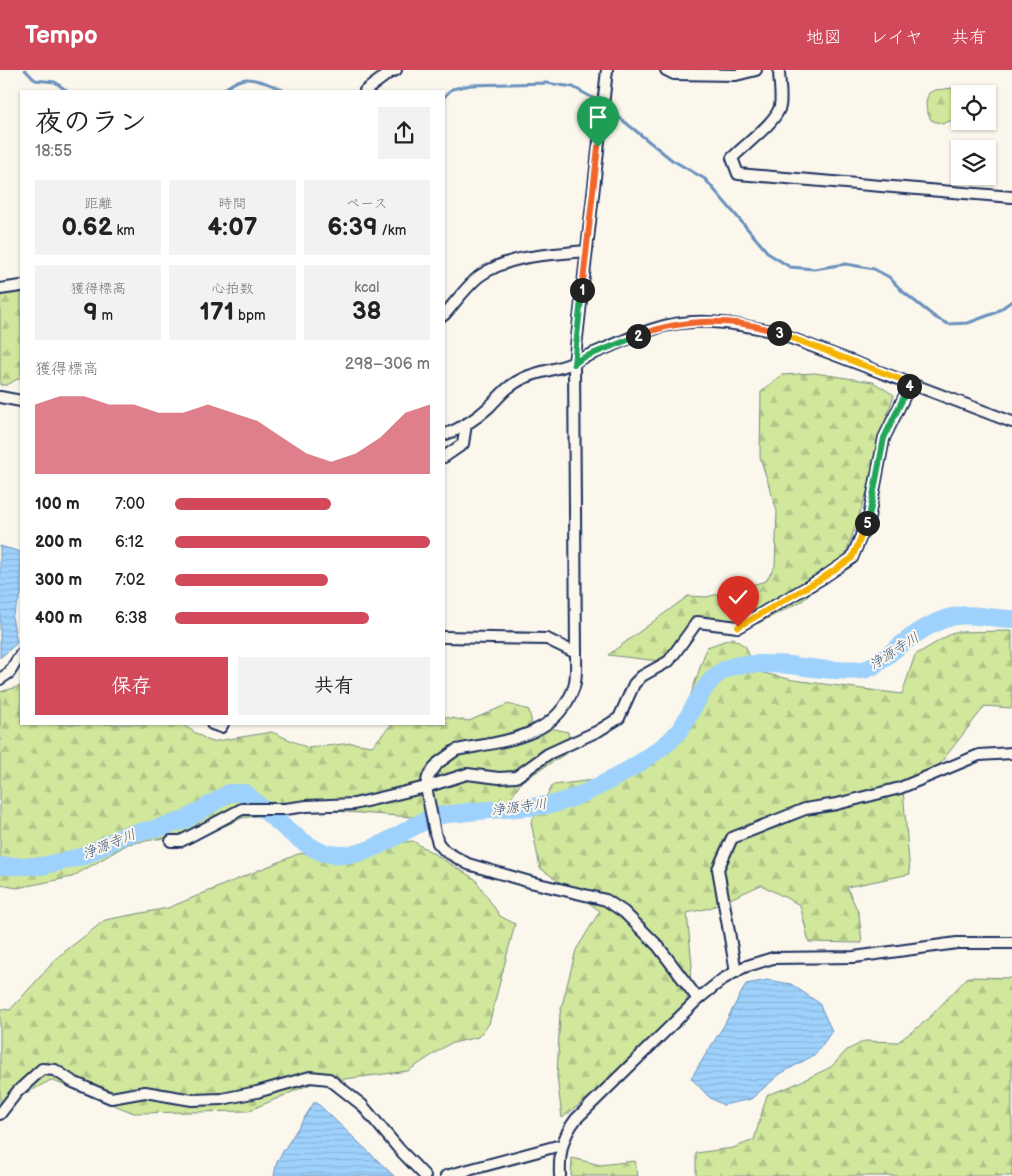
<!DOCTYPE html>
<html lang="ja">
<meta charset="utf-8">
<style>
:root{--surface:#fff;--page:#f2f2f2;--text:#222;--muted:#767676;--accent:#d1495b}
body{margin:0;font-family:"Balsamiq Sans","Klee One",sans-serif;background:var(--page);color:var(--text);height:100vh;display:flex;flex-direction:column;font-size:19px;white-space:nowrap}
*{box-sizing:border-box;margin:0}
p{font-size:16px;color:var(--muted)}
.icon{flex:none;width:28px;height:28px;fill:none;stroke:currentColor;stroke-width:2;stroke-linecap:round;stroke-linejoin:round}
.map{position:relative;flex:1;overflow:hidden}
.details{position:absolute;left:20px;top:20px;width:425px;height:635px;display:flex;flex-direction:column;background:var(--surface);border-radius:0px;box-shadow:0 1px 4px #0004}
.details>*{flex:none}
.buttons{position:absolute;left:951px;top:15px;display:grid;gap:10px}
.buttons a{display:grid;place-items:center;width:45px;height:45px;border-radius:0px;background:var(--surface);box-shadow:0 1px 4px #0004;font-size:25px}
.pin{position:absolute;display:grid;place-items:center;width:42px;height:42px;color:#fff;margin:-51px -21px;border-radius:50% 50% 50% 0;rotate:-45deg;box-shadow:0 0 5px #0007}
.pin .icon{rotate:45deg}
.km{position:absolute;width:25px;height:25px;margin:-12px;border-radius:50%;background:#222;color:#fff;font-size:14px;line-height:25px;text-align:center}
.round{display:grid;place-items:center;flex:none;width:52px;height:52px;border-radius:0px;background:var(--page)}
.headline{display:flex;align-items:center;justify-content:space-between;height:85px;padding:0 15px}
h1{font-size:28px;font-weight:800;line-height:38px}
.figures{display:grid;grid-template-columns:repeat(3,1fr);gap:8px;height:85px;padding:5px 15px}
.figures div{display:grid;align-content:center;border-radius:0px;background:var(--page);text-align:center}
.figures b{font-size:25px;font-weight:800}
.figures small{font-size:14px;font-weight:400}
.figures p{font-size:14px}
.chart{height:140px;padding:10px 15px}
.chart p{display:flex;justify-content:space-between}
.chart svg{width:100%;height:90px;margin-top:5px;fill:var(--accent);opacity:.7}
.cta{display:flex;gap:10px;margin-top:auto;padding:10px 15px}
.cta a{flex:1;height:58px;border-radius:0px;background:var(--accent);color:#fff;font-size:20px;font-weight:800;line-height:58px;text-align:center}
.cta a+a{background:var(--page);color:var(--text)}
ul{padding:0 15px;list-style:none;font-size:16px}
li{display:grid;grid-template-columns:80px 60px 1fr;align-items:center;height:38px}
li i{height:12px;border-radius:6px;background:var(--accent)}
header{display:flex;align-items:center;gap:30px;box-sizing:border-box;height:70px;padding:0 25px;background:var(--accent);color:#fff}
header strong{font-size:24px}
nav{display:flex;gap:28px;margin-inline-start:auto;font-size:18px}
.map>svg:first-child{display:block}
.forest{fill:url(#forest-firs);stroke:#768b7d}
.water{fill:url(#water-rules);stroke:#6a91bd}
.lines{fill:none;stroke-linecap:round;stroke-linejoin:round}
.stream{stroke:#6a91bd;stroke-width:3}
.river{stroke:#9ed2fc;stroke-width:18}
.minor-casing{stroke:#1b2f5e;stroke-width:14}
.minor{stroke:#fbf7ec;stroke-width:10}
.split-1-casing{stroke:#fff;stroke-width:10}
.split-2-casing{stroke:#fff;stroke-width:10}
.split-3-casing{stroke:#fff;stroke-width:10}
.split-4-casing{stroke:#fff;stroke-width:10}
.split-5-casing{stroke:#fff;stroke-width:10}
.split-6-casing{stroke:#fff;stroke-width:10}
.split-1{stroke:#f0652b;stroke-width:6}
.split-2{stroke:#22a559;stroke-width:6}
.split-3{stroke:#f0652b;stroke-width:6}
.split-4{stroke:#f5b400;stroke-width:6}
.split-5{stroke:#22a559;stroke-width:6}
.split-6{stroke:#f5b400;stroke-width:6}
.labels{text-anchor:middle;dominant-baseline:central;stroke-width:4;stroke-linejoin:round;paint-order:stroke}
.water-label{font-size:14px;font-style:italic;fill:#3c5886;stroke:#fbf7ec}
</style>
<header>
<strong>Tempo</strong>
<nav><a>地図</a><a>レイヤ</a><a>共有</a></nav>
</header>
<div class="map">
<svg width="1012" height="1106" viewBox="0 0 1012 1106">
<defs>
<pattern id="forest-firs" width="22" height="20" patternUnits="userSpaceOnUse" patternTransform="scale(1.25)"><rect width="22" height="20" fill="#d0e79c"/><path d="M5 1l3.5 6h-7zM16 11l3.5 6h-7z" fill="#b2c689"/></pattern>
<pattern id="water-rules" width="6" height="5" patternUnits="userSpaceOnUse" patternTransform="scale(1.25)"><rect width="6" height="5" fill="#9ed2fc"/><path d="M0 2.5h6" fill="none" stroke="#88b5da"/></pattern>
</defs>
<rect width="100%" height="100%" fill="#fbf7ec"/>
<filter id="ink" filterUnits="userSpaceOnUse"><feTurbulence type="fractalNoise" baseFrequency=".02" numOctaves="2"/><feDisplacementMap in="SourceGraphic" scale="10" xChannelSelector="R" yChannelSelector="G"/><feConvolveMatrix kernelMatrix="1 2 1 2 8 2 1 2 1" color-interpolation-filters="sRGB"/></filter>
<g filter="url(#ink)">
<!-- forest -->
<g class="forest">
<path d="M953 18C961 18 967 18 972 24H960V47L942 54 931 50C926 40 924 33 929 23L935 20Z"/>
<path d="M21 214V307L7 315H0V215Z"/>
<path d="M815 303 873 312 894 325 882 361 873 404 841 498 802 531 759 553H705L658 591 608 585 688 526 707 527 766 511 775 496 777 441 760 387 761 322 782 305Z"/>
<path d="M1012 561V638L985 636 939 695 903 720 910 804 847 817 859 844 862 873 809 872 800 835 761 815 710 838 687 843 692 895 686 936 646 983 562 1048 557 1006 560 943 576 880 600 841 540 798 531 752 553 715 634 705 679 659 707 577 733 568 746 577 755 601 793 610 902 624 915 585 954 562Z"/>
<path d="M21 616V654H181L211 672 272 662 308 678 352 673 372 676 392 654H444V647L469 651 508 634 529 640 532 654 568 662 570 681 522 711 510 730 451 750 307 739 242 748 205 765 170 767 128 774 72 807 17 818 0 815V622Z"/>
<path d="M413 771 475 809 500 846 515 854 489 954 478 967 449 974 408 1001 313 1013 248 1041 134 1043 51 1010 0 1037V939L10 940 59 886 105 850 168 838 298 784Z"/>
<path d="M968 907 1012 908V1106H696V1083L733 1078 754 1070 767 1025 789 1017 831 997 847 980 865 971 898 972 926 951Z"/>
<path d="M572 1088 600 1095 635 1091 638 1106H571Z"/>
</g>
<!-- water -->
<g class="water">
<path d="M0 476 21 482V525L12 547 17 573 0 588Z"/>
<path d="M768 910 791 914 819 933 832 961 816 984 780 1004 751 1029 723 1035 709 1027 691 1008 723 957 746 914Z"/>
<path d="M315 1031 394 1106H274L277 1091Z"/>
</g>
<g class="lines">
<!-- stream -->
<g class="stream">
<path d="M25 0 35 10 55 12 67 21"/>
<path d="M222 21C239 8 245 6 266 13 272 16 279 17 284 21"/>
<path d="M444 27 452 19 471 15 546 13 573 17 600 32 672 90 705 109 769 184 790 197 814 199 846 194 874 199 889 207 902 221 936 248 948 254 968 253 995 243 1012 231"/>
</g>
<!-- river -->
<path class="river" d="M0 796H42L84 786 125 765 154 759 185 750 229 723H245C263 739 304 778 325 783 366 794 399 760 434 747 443 744 451 744 460 743 489 739 518 739 547 735 578 731 637 697 662 677 668 673 674 667 678 662 695 641 702 609 728 598 738 594 748 594 758 594 768 594 779 594 789 595 813 598 837 602 862 600 876 598 887 585 898 577 913 565 933 552 951 547 970 542 993 549 1012 549"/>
<defs>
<g id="minor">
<path d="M607 0 574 294 576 583C576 593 577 607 574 617 556 669 502 671 456 680L438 693 428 707 426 717 435 763 438 773 445 781 468 794 530 812 606 830 624 842 658 876 698 929"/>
<path d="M666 0 674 4 736 5 756 0"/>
<path d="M779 0C779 11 782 25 780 36 777 52 744 75 732 88L738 104 1012 127"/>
<path d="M365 21 389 3 396 0"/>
<path d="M0 219 21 216"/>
<path d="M444 245C454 234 469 213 481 205 512 184 550 185 586 181"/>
<path d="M0 327 21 331"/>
<path d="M444 365C460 359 476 349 489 337 501 325 508 315 524 308 543 299 564 300 582 288 606 279 629 267 654 259 692 246 734 253 772 261L1012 352"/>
<path d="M444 387 463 374 466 354"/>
<path d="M444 567 547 569 576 583"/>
<path d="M0 609 9 603 21 584"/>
<path d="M212 654 221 657 223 654"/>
<path d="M171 771H181L242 739H285L307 736 354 734 426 717 467 704 499 708 516 707 548 684 598 661 619 648 634 614 642 606 669 591 697 552 738 557 821 509 852 488 869 447 884 368 911 313"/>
<path d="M736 902 718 799 732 768 805 739 837 734 900 718 979 685 1012 683"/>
<path d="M0 1044 17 1022 42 999 55 1000 73 1012 111 1028 145 1022 192 1030 222 1029 257 1022 310 1007 329 1009 362 1035 399 1079 425 1106"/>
<path d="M446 1106 561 1075"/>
<path d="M560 1106C559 1084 562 1067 576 1049L698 929 723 909 744 897 773 888 854 887 957 873H1012"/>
</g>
</defs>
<!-- minor casing -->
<use href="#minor" class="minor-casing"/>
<!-- minor -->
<use href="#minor" class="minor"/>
</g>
</g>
<g class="lines" filter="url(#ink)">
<defs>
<path id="split-1" d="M582 220 598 77"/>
<path id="split-2" d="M582 220 574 294 582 288 638 266"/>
<path id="split-3" d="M638 266C681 248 735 247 779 263"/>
<path id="split-4" d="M779 263 910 313 909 316"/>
<path id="split-5" d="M867 453 869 447 884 368 909 316"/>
<path id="split-6" d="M738 557 821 509 852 488 867 453"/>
</defs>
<!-- split-1 casing -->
<use href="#split-1" class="split-1-casing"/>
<!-- split-2 casing -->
<use href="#split-2" class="split-2-casing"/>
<!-- split-3 casing -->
<use href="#split-3" class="split-3-casing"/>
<!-- split-4 casing -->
<use href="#split-4" class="split-4-casing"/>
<!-- split-5 casing -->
<use href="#split-5" class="split-5-casing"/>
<!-- split-6 casing -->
<use href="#split-6" class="split-6-casing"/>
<!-- split-1 -->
<use href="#split-1" class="split-1"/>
<!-- split-2 -->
<use href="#split-2" class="split-2"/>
<!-- split-3 -->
<use href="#split-3" class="split-3"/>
<!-- split-4 -->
<use href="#split-4" class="split-4"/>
<!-- split-5 -->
<use href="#split-5" class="split-5"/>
<!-- split-6 -->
<use href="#split-6" class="split-6"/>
</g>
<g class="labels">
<!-- water labels -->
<g class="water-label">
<text transform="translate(894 581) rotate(-33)">浄源寺川</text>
<text transform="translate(519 737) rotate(-7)">浄源寺川</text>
<text transform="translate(109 774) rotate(-22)">浄源寺川</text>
</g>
</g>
</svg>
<div class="buttons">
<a><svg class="icon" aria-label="locate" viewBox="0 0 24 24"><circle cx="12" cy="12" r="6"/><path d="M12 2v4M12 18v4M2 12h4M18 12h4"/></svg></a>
<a><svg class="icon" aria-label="layers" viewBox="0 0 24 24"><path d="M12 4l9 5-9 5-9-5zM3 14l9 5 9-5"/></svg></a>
</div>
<div class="pin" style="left:598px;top:77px;background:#1e9e55"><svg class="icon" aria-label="arrive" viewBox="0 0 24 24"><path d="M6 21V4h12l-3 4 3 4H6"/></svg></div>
<div class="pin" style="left:738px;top:557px;background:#d93025"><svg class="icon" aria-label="check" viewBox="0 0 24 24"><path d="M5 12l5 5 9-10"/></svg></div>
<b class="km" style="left:582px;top:220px">1</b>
<b class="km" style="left:638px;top:266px">2</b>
<b class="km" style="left:779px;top:263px">3</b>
<b class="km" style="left:909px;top:316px">4</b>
<b class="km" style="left:867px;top:453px">5</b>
<section class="details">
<div class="headline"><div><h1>夜のラン</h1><p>18:55</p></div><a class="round"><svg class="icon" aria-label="share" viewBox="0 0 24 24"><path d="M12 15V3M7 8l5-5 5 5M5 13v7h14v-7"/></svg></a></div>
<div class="figures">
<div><p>距離</p><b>0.62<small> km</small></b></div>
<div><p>時間</p><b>4:07</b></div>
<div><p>ペース</p><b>6:39<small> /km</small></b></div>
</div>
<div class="figures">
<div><p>獲得標高</p><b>9<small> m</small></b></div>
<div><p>心拍数</p><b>171<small> bpm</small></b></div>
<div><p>kcal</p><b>38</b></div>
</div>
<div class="chart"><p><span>獲得標高</span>298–306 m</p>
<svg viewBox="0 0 160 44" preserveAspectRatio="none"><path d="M0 44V10L10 6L20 6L30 10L40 10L50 14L60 14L70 10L80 14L90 18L100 26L110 34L120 38L130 34L140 26L150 14L160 10V44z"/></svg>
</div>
<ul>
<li><b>100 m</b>7:00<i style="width:61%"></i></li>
<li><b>200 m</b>6:12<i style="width:100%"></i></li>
<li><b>300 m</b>7:02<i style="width:60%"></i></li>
<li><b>400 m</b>6:38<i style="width:76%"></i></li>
</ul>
<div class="cta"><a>保存</a><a>共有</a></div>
</section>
</div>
